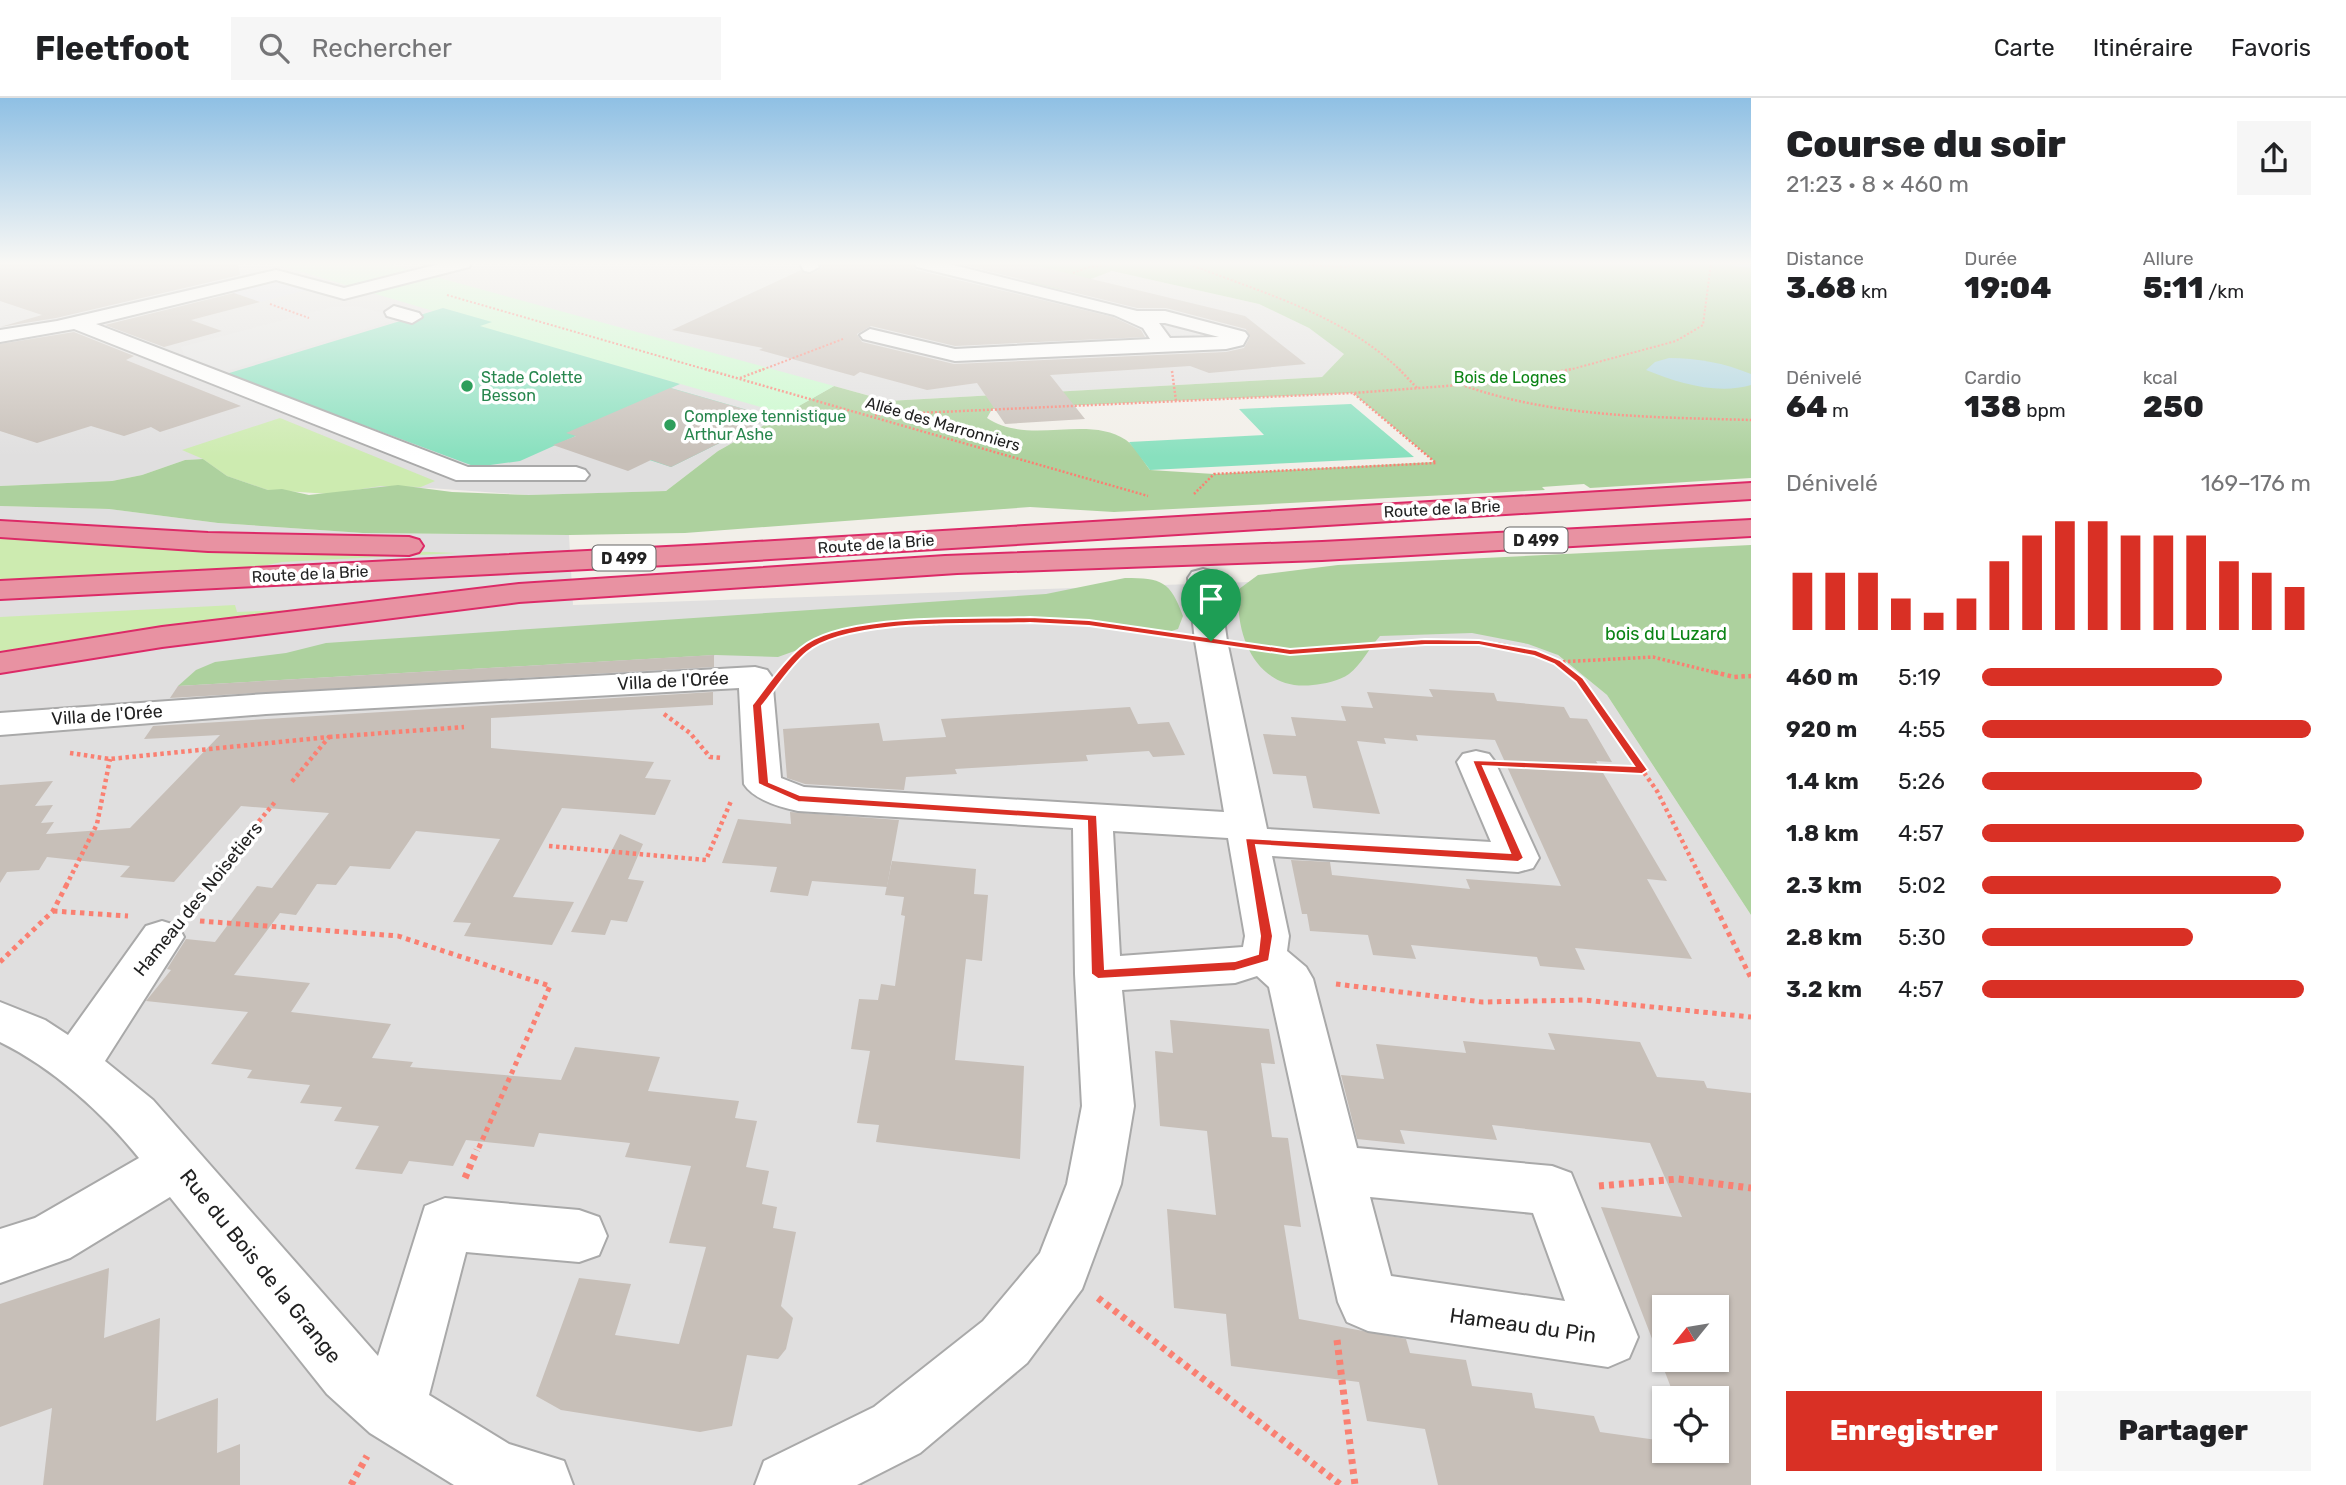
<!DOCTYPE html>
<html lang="fr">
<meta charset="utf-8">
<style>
:root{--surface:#fff;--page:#f6f6f6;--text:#202124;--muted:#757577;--line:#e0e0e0;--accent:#d93025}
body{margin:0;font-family:Rubik,sans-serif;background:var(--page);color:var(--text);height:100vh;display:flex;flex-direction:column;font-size:26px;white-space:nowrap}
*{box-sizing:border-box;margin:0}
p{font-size:23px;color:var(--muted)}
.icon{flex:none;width:38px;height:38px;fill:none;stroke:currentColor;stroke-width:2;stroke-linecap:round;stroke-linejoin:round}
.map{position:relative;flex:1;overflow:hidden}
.sheet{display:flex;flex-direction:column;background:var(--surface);width:595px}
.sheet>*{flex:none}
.needle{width:46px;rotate:240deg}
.buttons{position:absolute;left:1652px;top:1197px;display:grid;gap:14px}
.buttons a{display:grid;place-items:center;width:77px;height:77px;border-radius:0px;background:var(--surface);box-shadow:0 2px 5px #0004;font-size:35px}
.pin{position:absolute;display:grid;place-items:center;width:60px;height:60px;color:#fff;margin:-72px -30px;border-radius:50% 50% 50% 0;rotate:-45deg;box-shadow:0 0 7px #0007}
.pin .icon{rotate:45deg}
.round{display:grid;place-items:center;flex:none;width:74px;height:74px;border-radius:0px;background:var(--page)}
.headline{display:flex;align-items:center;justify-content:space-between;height:119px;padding:0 35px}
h1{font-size:38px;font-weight:800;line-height:52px}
.metrics{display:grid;grid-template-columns:repeat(3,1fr);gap:10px;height:119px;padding:7px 35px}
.metrics div{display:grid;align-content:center}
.metrics b{font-size:30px;font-weight:800}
.metrics small{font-size:19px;font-weight:400}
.metrics p{font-size:19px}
.chart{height:196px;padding:14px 35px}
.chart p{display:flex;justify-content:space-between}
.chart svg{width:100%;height:126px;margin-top:7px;stroke:var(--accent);stroke-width:6}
.action{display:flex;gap:14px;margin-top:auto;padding:14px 35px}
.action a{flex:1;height:80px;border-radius:0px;background:var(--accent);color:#fff;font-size:28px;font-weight:800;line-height:80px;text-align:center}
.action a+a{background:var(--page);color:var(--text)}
ul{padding:0 35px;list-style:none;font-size:23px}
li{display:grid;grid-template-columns:112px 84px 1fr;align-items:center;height:52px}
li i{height:18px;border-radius:9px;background:var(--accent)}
header{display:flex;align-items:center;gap:42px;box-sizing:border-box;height:98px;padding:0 35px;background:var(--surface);border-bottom:2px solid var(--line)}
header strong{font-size:33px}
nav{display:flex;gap:38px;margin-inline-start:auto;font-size:24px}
.search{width:490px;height:63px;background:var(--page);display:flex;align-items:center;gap:18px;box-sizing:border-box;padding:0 24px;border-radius:0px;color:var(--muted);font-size:26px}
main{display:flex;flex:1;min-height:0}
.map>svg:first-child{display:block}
.residential{fill:#e0dfdf;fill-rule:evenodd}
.grass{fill:#cdebb0}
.forest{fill:#add19e;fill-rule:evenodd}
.park{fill:#c8facc}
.pitch{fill:#88e0be}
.parking{fill:#e2e2e2}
.plaza{fill:#dddde8}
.water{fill:#aad3df}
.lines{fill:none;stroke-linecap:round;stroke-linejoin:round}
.stream{fill:#aad3df;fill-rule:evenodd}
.building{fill:#c7bfb8;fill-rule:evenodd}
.minor-casing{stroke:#a9a9a9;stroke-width:4}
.highway-casing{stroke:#dc2a67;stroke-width:4}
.path-far5{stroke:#fa8072;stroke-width:2;stroke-dasharray:2 2;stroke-linecap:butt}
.path-far4{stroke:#fa8072;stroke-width:2.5;stroke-dasharray:2 2;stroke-linecap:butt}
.path-far3{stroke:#fa8072;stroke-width:3.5;stroke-dasharray:2.5 2.5;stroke-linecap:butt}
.path-far2{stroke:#fa8072;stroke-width:4.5;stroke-dasharray:3.5 3.5;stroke-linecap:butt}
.path-far1{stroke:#fa8072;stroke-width:5;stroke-dasharray:4.5 4.5;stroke-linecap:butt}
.path{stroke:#fa8072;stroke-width:7;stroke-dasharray:5 5;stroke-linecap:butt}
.minor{fill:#fff;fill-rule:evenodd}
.highway{fill:#e892a2;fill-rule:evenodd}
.route{fill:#d93025;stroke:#fff;stroke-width:2;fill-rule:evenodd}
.leisure-dot{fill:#2e9e5b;stroke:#fff;stroke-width:2.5}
.labels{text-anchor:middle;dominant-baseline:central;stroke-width:7;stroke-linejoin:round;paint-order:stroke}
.far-leisure-label{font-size:16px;fill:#27864d;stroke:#fff;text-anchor:start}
.far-park-label{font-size:16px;fill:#0c8416;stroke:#fff}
.far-street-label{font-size:16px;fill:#222;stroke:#fff}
.shield{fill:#fff;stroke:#646464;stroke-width:2}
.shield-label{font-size:16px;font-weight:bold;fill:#222}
.park-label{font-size:18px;fill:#0c8416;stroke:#fff}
.street-label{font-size:18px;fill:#222;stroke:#fff}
.near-street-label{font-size:21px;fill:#222;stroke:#fff}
</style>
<header>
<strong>Fleetfoot</strong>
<div class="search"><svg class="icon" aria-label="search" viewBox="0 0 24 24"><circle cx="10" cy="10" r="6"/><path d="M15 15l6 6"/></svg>Rechercher</div>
<nav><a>Carte</a><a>Itinéraire</a><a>Favoris</a></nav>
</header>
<main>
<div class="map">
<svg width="1751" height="1387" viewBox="0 0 1751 1387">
<rect width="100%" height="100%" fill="#f2efe9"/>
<!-- residential -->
<g class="residential">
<path d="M0 165H1010L1053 175 1029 184 1062 192 1112 173 1259 206 1309 230 1345 255 1322 279 888 303 834 288 718 353 666 393 529 397 429 390 268 392 227 378 203 361 185 362 142 377 112 383 0 388Z"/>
<path d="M0 408 109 411 218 425 363 435 569 437 573 507 1459 477 1607 597 1751 817V1387H0ZM1664 1209H1717V1262H1664ZM1664 1300H1717V1353H1664Z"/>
</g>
<!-- grass -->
<g class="grass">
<path d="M280 320 435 383 421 389 381 388 330 396 268 392 227 378 203 361 182 352Z"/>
<path d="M0 438 458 455 282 464 243 472 0 485Z"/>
<path d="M235 507 237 514 332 510 0 555V519Z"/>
</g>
<!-- forest -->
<g class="forest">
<path d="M1010 165H1751V380L1590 390 1584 386 1542 389 1545 392 1114 414 1030 409 685 435 569 437 363 435 218 425 109 411 0 408V388L112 383 142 377 185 362 203 361 227 378 268 392 282 391 309 397 398 387 452 394 529 397 666 393 718 353 834 288 888 303 1322 279 1344 256 1309 230 1259 206 1112 173 1062 192 1028 184 1051 176ZM1353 295 1435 364 1214 376 1150 372C1143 363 1136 349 1126 342 1087 316 1029 348 987 320L992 311Z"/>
<path d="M1751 447V817L1607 597 1558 557 1528 546 1472 535 1380 538C1370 549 1361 567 1349 576 1339 583 1324 586 1313 587 1258 594 1234 539 1239 491L1258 477 1338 467Z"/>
<path d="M1125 480C1162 480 1170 483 1183 518L1178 531 1162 536 1089 525 1030 522 897 527 853 532 778 559 716 557 178 588 196 572 215 564 286 555 326 545 1046 496Z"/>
</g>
<!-- park -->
<path class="park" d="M272 165H385L834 288 785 316 478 228 490 224 443 210 433 213Z"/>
<!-- pitch -->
<g class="pitch">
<path d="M443 210 492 224 480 228 680 286 671 290 772 319 671 369 576 338 520 363 476 369 226 276Z"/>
<path d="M1351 306 1414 359 1150 372 1129 344 1264 337 1239 311Z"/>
</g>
<!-- parking -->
<path class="parking" d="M357 208 401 220 216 276 188 265 181 249 332 209Z"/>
<!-- plaza -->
<path class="plaza" d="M274 181 343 198 345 203 307 192 260 204 218 192Z"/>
<!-- water -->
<path class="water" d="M1669 260C1698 260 1724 265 1751 276V287C1717 297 1678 285 1646 272L1655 264Z"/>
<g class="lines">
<!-- stream -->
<path class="stream" d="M1724 165 1751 166V170L1727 167Z"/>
</g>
<!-- building -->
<g class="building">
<path d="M0 165H238L240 177 56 220 0 229 42 217 0 203Z"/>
<path d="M820 165H913L916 172 1113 219 1141 232 1145 239 955 248 871 228 857 236 862 244 954 266 1226 254 1244 250 1250 239 1246 231 1166 210H1137L956 165H1025L1245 218 1306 266 1209 275 1190 268 1050 277 1085 321 1005 326 977 285 927 292 860 274 854 278 759 252 763 250 672 232 801 172 811 176 822 170Z"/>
<path d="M234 195 260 204 191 222 222 233 164 249 105 227Z"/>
<path d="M74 234 134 258 126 262 241 308 160 334 151 329 124 338 91 328 37 345 0 333V246Z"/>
<path d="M670 290 772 319 671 369 651 362 628 373 553 347 576 338 566 335Z"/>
<path d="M714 557V569L170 600 178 588Z"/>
<path d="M1429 591 1494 595 1497 603 1564 609 1570 620 1587 621 1612 664 1596 663 1667 783 1647 781 1692 861 1575 850 1585 872 1540 868 1537 859 1411 847 1416 861 1373 857 1368 837 1310 833 1307 816H1302L1291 762 1330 764 1332 777 1470 791 1466 781 1561 788 1495 642 1416 637 1418 643 1384 640 1386 646 1357 643 1380 716 1313 710 1306 678 1273 676 1263 636 1296 638 1291 619 1346 623 1341 608 1373 610 1367 594 1433 599Z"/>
<path d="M713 594V607L491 620V650L654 664 645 680 671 682 655 717 562 710 513 799 574 804 552 847 464 838 471 825 453 824 500 741 416 733 390 771 350 768 336 787 317 786 296 817 280 815 234 877 310 885 291 914 391 926 372 960 413 964 410 969 561 982 575 949 660 959 648 993 739 1003 735 1020 757 1023 746 1069 769 1073 762 1106 777 1109 773 1130 796 1134 781 1208 793 1220 786 1251 778 1261 747 1257 732 1328 700 1334 561 1312 536 1298 579 1180 631 1186 615 1237 679 1246 706 1149 669 1145 691 1068 625 1059 630 1045 539 1035 534 1049 466 1042 453 1068 409 1063 402 1076 355 1071 379 1028 334 1023 342 1009 300 1005 310 987 247 980 252 972 211 966 248 914 146 903 171 872 167 871 186 841 215 844 257 788 272 790 329 715 241 708 174 784 120 779 130 768 47 759 39 772 7 774 0 785V687L53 683 35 708 53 707 41 725 54 724 46 736 130 730 220 637 144 641 153 628Z"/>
<path d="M1130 609 1138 626 1169 624 1185 657 1153 659 1149 653 1086 657 1088 663 955 671 957 676 906 679 904 692 805 686 787 680 783 631 879 625 883 643 946 639 941 621Z"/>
<path d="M790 714 899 722 887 789 812 783 808 798 770 794 777 769 722 765 738 721 791 726Z"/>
<path d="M620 736 643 746 628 781 644 783 627 824 611 822 605 837 571 834Z"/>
<path d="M892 763 976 771 974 796 988 797 982 863 966 861 955 962 1024 968 1020 1061 876 1044 879 1027 857 1025 870 953 851 951 859 901 878 902 881 886 895 888 905 818 901 817 904 799 885 797Z"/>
<path d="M1170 922 1269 931 1275 966 1261 965 1272 1039 1288 1040 1301 1129 1284 1127 1299 1221 1406 1241 1410 1255 1466 1262 1472 1288 1532 1295 1535 1310 1594 1318 1600 1334 1664 1343V1353H1717V1300H1675L1601 1109 1682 1119 1650 1045 1492 1027 1497 1042 1400 1032 1405 1046 1357 1041 1341 977 1384 981 1376 946 1466 955 1463 943 1555 952 1548 935 1640 944 1657 979 1704 983 1707 990 1751 995V1387H1438L1425 1331 1367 1323 1359 1284 1231 1268 1226 1216 1174 1210 1167 1111 1216 1117 1207 1033 1160 1028 1155 953 1173 955ZM1664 1209H1717V1262H1664Z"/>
<path d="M109 1170 104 1240 160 1220 156 1323 218 1300 217 1355 240 1346V1387H43L52 1310 0 1329V1206Z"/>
</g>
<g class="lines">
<defs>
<g id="minor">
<path d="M443 165H471L469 169 344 201 276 182 96 226 468 369H576L585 372 589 377 585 382H456L74 231 0 244V232L57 223 276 172 344 190Z"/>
<path d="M800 165H817L819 169 810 174 804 173Z"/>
<path d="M915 165H945L1137 213H1165L1245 234 1248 238 1243 247 1226 251 955 263 863 241 860 237 870 231 955 251 1150 241 1143 230 1114 217 917 169ZM1159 225H1165L1219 239 1170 240Z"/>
<path d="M394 208 419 215 422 219 412 225 387 218 385 214Z"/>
<path d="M1203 471 1214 474 1218 480 1227 543 1267 731 1491 744 1457 664 1463 656 1476 653 1489 656 1495 664 1539 760 1533 770 1518 774 1272 758 1289 838 1287 853 1306 869 1313 881 1357 1050 1552 1068 1571 1075 1638 1239 1629 1260 1608 1269 1368 1233 1347 1224 1338 1204 1269 889 1257 878 1235 885 1122 892 1134 1008 1121 1086 1082 1191 1027 1265 920 1355 857 1387H755L764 1363 874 1309 983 1223 1040 1155 1067 1086 1082 1008 1075 876 1073 730 798 713C780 709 754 702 744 686L739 590 266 616 0 637V615L266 596 755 569 767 572 772 579 781 680 804 689 1224 714 1195 543 1188 480 1192 474ZM1113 733 1228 740 1245 838 1243 849 1120 858ZM1370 1099 1533 1115 1565 1203 1391 1178Z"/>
<path d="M162 823 178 828 184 839 105 963 153 1002 378 1258 425 1108 445 1100 579 1112 599 1119 607 1138 599 1157 579 1164 466 1154 429 1297 509 1346 564 1363 573 1387H454L370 1335 327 1296 170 1099 70 1160 0 1185V1131L35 1120 139 1060C103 1015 53 970 0 944V904L45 922 68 937 146 828Z"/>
</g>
<g id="highway">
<path d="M1751 385V401L706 465 0 501V483L706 447Z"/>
<path d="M1751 422V438L1322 462 957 475 519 504 162 549 0 575V555L162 529 519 486 945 458 1322 444Z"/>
<path d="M0 423 208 435 409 439 419 442 423 448 419 454 409 457 208 453 0 439Z"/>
</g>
</defs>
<!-- minor casing -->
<use href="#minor" class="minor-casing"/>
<!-- highway casing -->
<use href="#highway" class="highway-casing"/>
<!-- path-far5 -->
<g class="path-far5">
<path d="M1186 165C1259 194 1343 216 1401 273"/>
<path d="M1272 165 1345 169 1364 165"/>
<path d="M1073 175 1089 169 1130 165"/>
<path d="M447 197 711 273"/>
<path d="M270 206 309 220"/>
<path d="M759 273 843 241"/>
<path d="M1565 273 1676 243 1703 227 1711 165"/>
</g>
<!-- path-far4 -->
<g class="path-far4">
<path d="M705 271 1148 398"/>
<path d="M1399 271 1417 290"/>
<path d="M1172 273 1176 303"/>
<path d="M740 280 764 271"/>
<path d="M1465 288C1558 320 1654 319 1751 322"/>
<path d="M875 317 1353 295 1513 283 1571 271"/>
<path d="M1194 396 1214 376 1436 365 1353 295"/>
</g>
<!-- path-far3 -->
<g class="path-far3">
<path d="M1249 548C1263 550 1278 554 1292 554 1376 554 1500 518 1571 576"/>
<path d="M1558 564 1653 559 1721 576"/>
<path d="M790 568 803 552 822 540 853 532 897 527 1030 522 1089 525 1174 537"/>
</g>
<!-- path-far2 -->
<g class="path-far2">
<path d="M1569 574 1579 582 1657 693 1705 788"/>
<path d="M1714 574 1734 579 1751 578"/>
<path d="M664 616 690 635 710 659 722 660"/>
<path d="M329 639 464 629"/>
<path d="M70 655 110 661 329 639 290 686"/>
<path d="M1518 666 1642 672"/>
<path d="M549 748 706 762 731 703"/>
<path d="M66 788 97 726 110 661"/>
<path d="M205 788 275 704"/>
</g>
<!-- path-far1 -->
<g class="path-far1">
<path d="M1704 786 1751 880"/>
<path d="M185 812 207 786"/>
<path d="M53 813 128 818"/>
<path d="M200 823 398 838 550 888 477 1054"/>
<path d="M0 864 53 813 67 786"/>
<path d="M1336 886 1482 904 1584 902 1751 919"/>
</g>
<!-- path -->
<g class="path">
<path d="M465 1080 477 1052"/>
<path d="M1599 1088 1678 1081 1751 1090"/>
<path d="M1098 1200 1341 1387"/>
<path d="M1337 1242 1355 1387"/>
<path d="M351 1387 367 1358"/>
</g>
<!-- minor -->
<use href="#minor" class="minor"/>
<!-- highway -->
<use href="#highway" class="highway"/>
</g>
<!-- sky -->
<linearGradient id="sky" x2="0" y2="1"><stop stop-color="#8fc0e4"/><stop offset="0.46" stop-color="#f9f8f5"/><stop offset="1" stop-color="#f9f8f5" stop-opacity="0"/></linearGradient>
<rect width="1751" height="359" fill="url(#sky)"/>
<!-- route -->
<path class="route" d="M1030 519 1089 522 1290 551 1425 541 1479 542 1536 552 1560 562 1583 580 1648 672 1642 676 1483 668 1524 760 1518 764 1256 747 1273 838 1269 863 1235 873 1098 881 1091 876 1087 723 798 704 758 686 752 607C766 589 782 565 800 550 842 514 974 521 1030 519ZM1030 525 1089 528 1290 557 1425 547H1479L1534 558 1554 566 1576 584 1634 668 1472 662 1510 755 1245 740 1260 838 1258 856 1235 863 1105 871 1097 717 800 697 769 684 762 608C776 591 790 568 807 554 849 520 975 527 1030 525Z"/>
<!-- markers -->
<g class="leisure-dot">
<circle cx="467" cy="288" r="7"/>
<circle cx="670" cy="327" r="7"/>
</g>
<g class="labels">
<!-- far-leisure labels -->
<g class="far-leisure-label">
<text x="481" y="279">Stade Colette<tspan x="481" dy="18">Besson</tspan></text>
<text x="684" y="318">Complexe tennistique<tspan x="684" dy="18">Arthur Ashe</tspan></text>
</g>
<!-- far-park labels -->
<g class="far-park-label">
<text x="1510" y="279">Bois de Lognes</text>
</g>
<!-- far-street labels -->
<g class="far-street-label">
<text transform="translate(943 326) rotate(16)">Allée des Marronniers</text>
<text transform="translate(1442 411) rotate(-3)">Route de la Brie</text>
<text transform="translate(876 446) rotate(-4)">Route de la Brie</text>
<text transform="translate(310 476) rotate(-3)">Route de la Brie</text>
</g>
<!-- shield labels -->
<g class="shield">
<rect x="1504.5" y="429.5" width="63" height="25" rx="5"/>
<rect x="592.5" y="447.5" width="63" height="25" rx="5"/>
</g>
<g class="shield-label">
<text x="1536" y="442">D 499</text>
<text x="624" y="460">D 499</text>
</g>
<!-- park labels -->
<g class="park-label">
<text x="1666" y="536">bois du Luzard</text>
</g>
<!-- street labels -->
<g class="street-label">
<text transform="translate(673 583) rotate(-3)">Villa de l'Orée</text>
<text transform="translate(107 617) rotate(-4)">Villa de l'Orée</text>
<text transform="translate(198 801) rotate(-51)">Hameau des Noisetiers</text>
</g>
<!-- near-street labels -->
<g class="near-street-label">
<text transform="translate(261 1168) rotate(51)">Rue du Bois de la Grange</text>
<text transform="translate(1523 1227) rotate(8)">Hameau du Pin</text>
</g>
</g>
</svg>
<div class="buttons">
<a><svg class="needle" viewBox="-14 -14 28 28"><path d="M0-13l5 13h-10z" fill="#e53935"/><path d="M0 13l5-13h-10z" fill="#757577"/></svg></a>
<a><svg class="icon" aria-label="locate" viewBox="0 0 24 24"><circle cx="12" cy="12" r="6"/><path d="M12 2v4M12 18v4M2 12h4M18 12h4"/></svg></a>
</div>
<div class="pin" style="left:1211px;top:543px;background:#1e9e55"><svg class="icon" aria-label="arrive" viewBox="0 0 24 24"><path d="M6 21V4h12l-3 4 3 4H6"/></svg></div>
</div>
<section class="sheet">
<div class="headline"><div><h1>Course du soir</h1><p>21:23 · 8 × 460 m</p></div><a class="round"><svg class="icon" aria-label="share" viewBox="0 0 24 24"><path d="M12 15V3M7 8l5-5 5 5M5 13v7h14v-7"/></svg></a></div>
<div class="metrics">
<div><p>Distance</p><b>3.68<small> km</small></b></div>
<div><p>Durée</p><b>19:04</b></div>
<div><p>Allure</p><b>5:11<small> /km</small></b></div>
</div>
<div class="metrics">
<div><p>Dénivelé</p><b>64<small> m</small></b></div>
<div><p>Cardio</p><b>138<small> bpm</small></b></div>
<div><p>kcal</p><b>250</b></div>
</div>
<div class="chart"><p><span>Dénivelé</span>169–176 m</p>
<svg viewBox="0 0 160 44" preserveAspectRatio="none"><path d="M5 44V24M15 44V24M25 44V24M35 44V33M45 44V38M55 44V33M65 44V20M75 44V11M85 44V6M95 44V6M105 44V11M115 44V11M125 44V11M135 44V20M145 44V24M155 44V29"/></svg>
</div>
<ul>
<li><b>460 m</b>5:19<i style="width:73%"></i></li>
<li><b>920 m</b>4:55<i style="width:100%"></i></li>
<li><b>1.4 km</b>5:26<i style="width:67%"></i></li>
<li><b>1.8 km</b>4:57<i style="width:98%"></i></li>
<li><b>2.3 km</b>5:02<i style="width:91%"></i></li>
<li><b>2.8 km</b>5:30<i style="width:64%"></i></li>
<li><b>3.2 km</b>4:57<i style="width:98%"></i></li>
</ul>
<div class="action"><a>Enregistrer</a><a>Partager</a></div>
</section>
</main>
